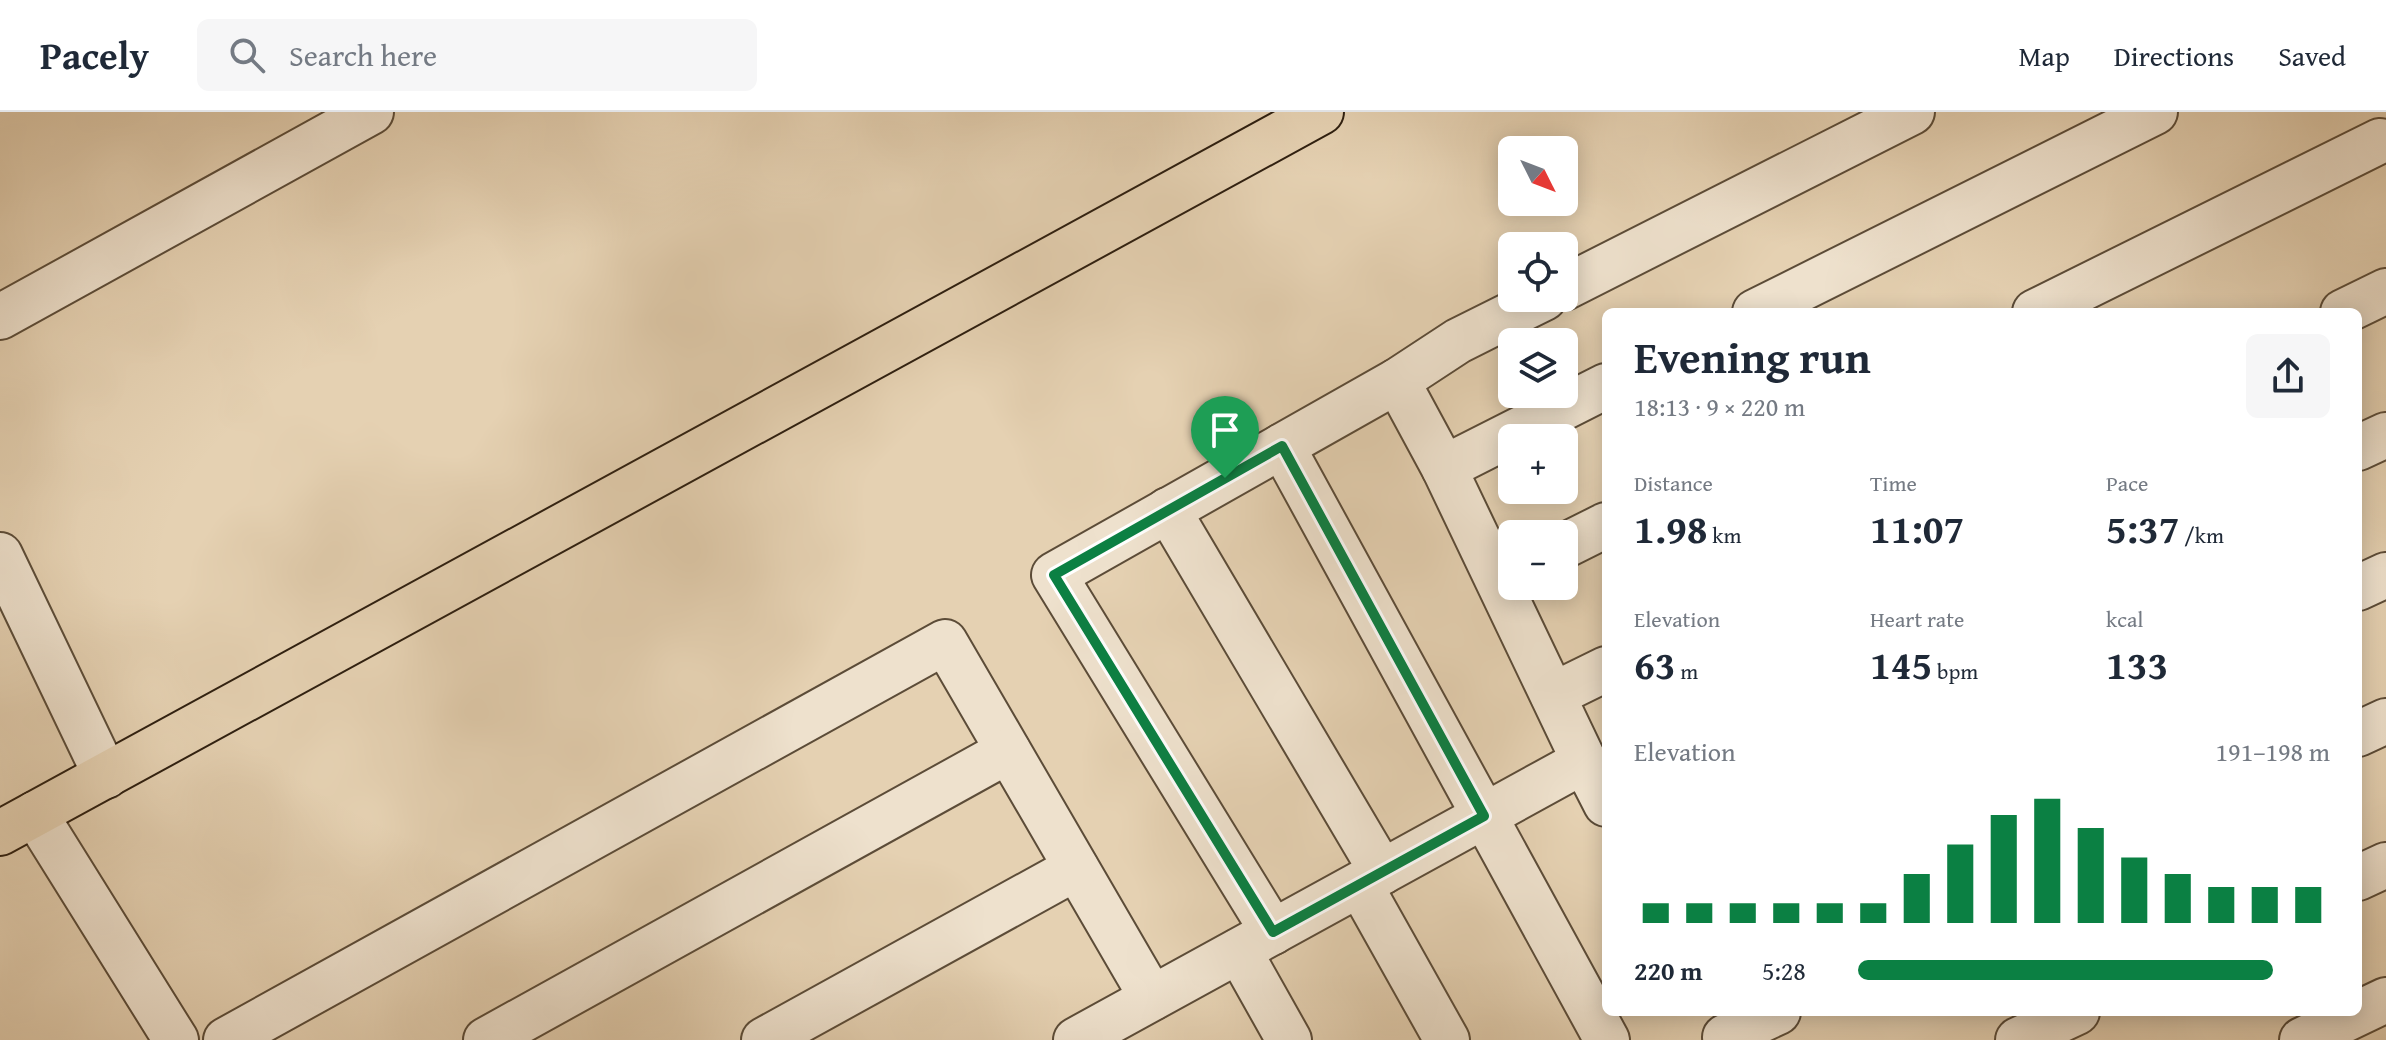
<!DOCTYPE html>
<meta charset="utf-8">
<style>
:root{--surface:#fff;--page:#f6f6f7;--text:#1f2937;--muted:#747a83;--line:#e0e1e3;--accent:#0b8043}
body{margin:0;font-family:"Gentium Book Plus",serif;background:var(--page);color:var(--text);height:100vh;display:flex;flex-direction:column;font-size:30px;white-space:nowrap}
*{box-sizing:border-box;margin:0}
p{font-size:26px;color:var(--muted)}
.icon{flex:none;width:44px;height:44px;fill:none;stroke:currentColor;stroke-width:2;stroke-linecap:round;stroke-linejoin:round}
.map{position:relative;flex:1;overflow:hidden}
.side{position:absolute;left:1602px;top:196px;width:760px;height:708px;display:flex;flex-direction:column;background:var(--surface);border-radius:12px;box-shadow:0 4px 20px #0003}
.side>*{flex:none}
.needle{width:52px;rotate:132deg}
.fabs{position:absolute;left:1498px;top:24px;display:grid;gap:16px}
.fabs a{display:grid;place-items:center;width:80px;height:80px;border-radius:12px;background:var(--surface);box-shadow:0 4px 20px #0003;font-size:40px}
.pin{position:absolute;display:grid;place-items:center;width:68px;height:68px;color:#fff;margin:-82px -34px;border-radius:50% 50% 50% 0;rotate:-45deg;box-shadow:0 0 8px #0007}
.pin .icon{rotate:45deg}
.round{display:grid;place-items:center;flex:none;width:84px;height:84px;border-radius:12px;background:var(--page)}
.overview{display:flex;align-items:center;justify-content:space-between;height:136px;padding:0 32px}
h1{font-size:44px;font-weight:700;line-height:60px}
.metrics{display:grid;grid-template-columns:repeat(3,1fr);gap:12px;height:136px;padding:8px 32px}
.metrics div{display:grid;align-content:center}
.metrics b{font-size:40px;font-weight:700}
.metrics small{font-size:22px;font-weight:400}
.metrics p{font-size:22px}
.chart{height:224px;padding:16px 32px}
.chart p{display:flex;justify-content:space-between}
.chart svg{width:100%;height:144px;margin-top:8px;stroke:var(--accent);stroke-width:6}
ul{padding:0 32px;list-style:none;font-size:26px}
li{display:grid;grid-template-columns:128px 96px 1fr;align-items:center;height:60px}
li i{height:20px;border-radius:10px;background:var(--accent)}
header{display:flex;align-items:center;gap:48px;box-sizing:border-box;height:112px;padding:0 40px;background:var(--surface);border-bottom:2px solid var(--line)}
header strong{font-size:38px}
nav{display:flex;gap:44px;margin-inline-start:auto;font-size:28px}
.search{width:560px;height:72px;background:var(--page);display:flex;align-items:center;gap:20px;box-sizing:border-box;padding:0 28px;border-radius:12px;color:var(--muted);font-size:30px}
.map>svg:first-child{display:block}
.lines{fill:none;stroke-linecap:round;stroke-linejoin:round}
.minor-casing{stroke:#5c4c38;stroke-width:48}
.major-casing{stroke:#2e1f10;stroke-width:48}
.minor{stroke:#eee1cd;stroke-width:44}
.major{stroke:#e5d1b2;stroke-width:44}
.route-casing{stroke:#fff;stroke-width:16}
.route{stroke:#0b8043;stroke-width:10}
</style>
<header>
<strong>Pacely</strong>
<div class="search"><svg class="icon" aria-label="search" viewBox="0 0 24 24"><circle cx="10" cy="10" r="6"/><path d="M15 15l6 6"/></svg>Search here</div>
<nav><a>Map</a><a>Directions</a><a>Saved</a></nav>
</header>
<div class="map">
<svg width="2386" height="928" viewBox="0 0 2386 928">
<rect width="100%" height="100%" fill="#e5d1b2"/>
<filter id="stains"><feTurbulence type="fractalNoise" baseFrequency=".0025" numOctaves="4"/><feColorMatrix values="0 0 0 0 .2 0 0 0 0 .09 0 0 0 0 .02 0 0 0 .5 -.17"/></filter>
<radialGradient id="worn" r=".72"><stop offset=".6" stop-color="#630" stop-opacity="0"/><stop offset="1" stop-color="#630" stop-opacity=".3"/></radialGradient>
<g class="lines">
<defs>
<g id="minor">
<path d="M1564 176 1912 0"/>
<path d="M1755 200 2155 0"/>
<path d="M2035 200 2380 29"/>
<path d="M2343 200 2386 179"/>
<path d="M0 205 371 0"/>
<path d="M1282 334 1607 928"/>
<path d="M2358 336 2386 323"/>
<path d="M1444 356 1397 269 1458 229 1544 186"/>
<path d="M1168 398 1382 760"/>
<path d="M1564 434 1606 413"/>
<path d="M0 443 106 664"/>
<path d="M2358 476 2386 463"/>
<path d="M1553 583 1606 557"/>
<path d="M2358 622 2386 609"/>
<path d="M1584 649 1444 356 1606 274"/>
<path d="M35 702 176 928"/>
<path d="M2358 766 2386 753"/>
<path d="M1360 773 1447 928"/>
<path d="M1273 820 1054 463 1397 269"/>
<path d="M1239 839 1289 928"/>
<path d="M1725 925 1778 900"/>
<path d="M226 928 945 530 1152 886"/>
<path d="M486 928 1008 639"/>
<path d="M764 928 1076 756"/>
<path d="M1076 928 1584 649 1606 692"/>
<path d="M2018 928 2077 900"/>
<path d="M2302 928 2386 888"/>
</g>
<path id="major" d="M0 721 1321 0"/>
</defs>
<!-- minor casing -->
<use href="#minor" class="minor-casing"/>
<!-- major casing -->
<use href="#major" class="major-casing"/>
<!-- minor -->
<use href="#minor" class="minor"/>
<!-- major -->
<use href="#major" class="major"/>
</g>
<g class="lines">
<defs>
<path id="route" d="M1282 334 1484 704 1273 820 1054 463Z"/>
</defs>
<!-- route casing -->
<use href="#route" class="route-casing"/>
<!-- route -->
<use href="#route" class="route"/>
</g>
<rect width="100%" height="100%" filter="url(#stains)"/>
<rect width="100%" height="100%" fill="url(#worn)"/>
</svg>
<div class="fabs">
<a><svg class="needle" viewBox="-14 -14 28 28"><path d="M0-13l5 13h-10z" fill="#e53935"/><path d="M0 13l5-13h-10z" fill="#747a83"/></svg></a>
<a><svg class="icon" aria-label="locate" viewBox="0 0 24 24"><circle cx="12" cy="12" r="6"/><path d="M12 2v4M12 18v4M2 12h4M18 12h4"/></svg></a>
<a><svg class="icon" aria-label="layers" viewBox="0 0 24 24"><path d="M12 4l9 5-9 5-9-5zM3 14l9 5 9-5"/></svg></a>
<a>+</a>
<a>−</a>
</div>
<div class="pin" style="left:1225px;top:366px;background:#1e9e55"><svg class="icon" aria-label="arrive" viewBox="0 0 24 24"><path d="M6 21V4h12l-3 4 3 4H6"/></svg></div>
<section class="side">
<div class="overview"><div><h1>Evening run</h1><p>18:13 · 9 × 220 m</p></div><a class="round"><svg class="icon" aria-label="share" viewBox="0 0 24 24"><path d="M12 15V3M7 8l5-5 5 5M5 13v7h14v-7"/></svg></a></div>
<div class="metrics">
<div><p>Distance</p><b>1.98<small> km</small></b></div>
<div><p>Time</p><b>11:07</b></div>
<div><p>Pace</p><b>5:37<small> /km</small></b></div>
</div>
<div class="metrics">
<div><p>Elevation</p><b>63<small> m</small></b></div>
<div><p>Heart rate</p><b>145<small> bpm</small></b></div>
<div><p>kcal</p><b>133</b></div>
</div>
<div class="chart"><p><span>Elevation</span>191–198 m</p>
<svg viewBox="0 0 160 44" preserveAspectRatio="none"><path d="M5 44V38M15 44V38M25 44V38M35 44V38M45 44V38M55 44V38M65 44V29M75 44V20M85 44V11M95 44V6M105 44V15M115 44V24M125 44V29M135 44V33M145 44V33M155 44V33"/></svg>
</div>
<ul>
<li><b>220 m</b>5:28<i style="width:88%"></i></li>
</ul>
</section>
</div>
